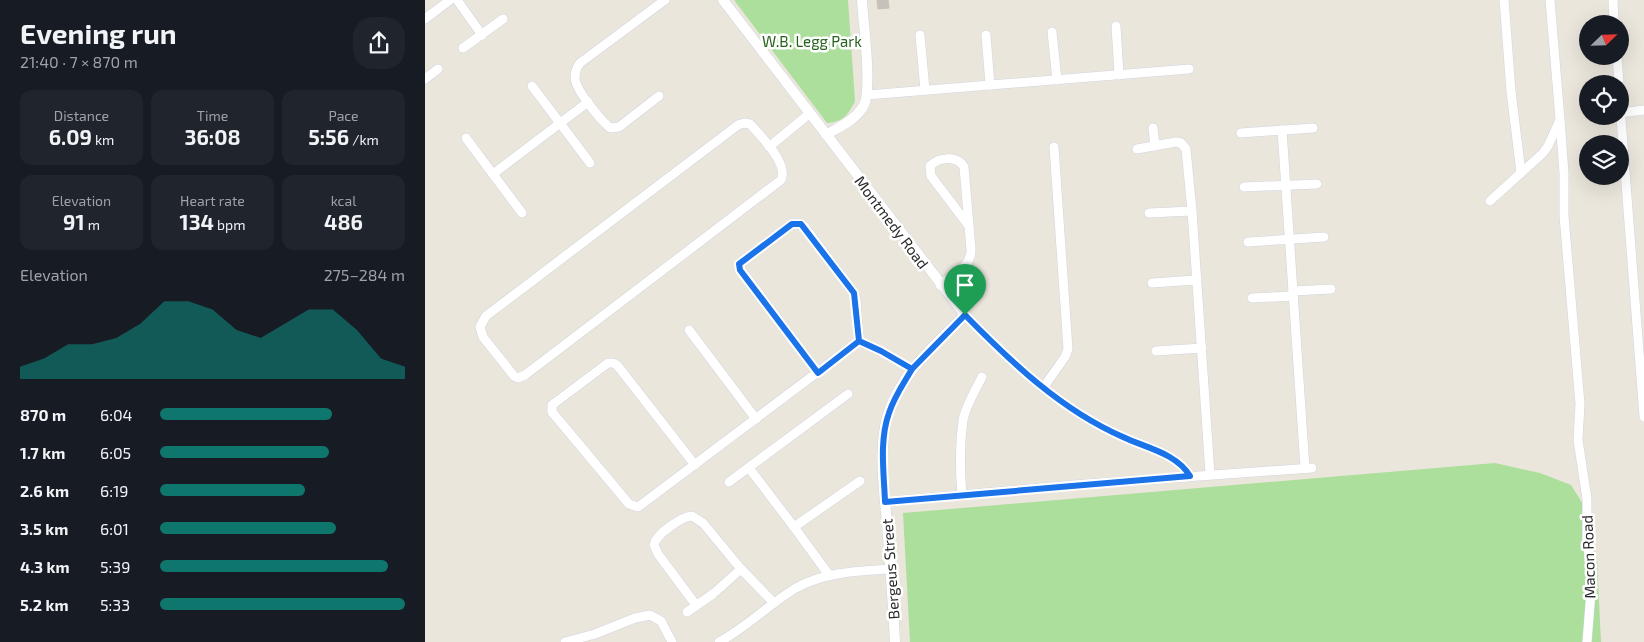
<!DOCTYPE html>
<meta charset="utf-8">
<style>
:root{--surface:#171b24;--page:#20242c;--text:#f1f3f6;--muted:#9ea1a6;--accent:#0f766e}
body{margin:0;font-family:"Exo 2",sans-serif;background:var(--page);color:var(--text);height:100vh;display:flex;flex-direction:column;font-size:19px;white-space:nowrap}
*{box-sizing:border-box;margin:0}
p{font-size:16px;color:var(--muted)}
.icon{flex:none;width:28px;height:28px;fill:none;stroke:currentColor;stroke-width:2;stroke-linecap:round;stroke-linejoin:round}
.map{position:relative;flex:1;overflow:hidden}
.panel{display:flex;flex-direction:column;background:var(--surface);width:425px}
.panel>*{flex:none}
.needle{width:32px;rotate:67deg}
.controls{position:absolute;left:1154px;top:15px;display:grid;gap:10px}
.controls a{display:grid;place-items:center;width:50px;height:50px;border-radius:50%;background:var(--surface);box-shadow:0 5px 20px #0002;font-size:25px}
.pin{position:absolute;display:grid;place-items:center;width:42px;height:42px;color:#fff;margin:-51px -21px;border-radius:50% 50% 50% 0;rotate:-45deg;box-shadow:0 0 5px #0007}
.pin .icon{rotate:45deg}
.round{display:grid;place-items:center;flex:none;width:52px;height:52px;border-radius:20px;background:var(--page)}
.overview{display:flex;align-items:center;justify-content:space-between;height:85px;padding:0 20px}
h1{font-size:28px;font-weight:700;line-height:38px}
.stats{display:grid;grid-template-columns:repeat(3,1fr);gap:8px;height:85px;padding:5px 20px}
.stats div{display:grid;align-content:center;border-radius:12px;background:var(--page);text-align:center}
.stats b{font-size:21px;font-weight:700}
.stats small{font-size:14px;font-weight:400}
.stats p{font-size:14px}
.chart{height:140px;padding:10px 20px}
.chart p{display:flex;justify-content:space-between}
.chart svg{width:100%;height:90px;margin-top:5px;fill:var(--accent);opacity:.7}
ul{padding:0 20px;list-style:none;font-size:16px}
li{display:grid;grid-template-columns:80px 60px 1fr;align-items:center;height:38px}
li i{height:12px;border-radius:6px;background:var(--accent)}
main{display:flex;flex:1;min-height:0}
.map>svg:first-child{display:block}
.green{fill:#acdf9b}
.building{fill:#c6c2bb;stroke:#c6c1b6}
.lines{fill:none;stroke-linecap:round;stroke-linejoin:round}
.minor-casing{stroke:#d1d3e1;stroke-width:10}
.tertiary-casing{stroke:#d1d3e1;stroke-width:11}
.minor{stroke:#fff;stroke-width:9}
.tertiary{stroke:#fff;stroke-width:10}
.route-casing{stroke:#fff;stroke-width:10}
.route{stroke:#1a73e8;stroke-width:6}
.labels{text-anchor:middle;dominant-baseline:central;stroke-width:5;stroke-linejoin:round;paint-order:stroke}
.park-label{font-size:15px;fill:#26621e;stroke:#fff}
.street-label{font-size:15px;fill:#292929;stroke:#fff}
</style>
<main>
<section class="panel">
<div class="overview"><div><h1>Evening run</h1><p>21:40 · 7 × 870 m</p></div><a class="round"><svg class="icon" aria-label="share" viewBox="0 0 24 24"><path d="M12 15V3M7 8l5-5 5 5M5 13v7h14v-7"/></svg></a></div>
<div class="stats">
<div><p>Distance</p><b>6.09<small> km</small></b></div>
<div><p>Time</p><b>36:08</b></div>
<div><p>Pace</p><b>5:56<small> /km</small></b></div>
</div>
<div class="stats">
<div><p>Elevation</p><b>91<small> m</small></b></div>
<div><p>Heart rate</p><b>134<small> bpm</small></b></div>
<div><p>kcal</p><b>486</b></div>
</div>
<div class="chart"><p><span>Elevation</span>275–284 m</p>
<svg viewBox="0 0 160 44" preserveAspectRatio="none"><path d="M0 44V38L10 34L20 27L30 27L40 24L50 17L60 6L70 6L80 10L90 20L100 24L110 17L120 10L130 10L140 20L150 34L160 38V44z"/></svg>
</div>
<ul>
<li><b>870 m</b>6:04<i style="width:70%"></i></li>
<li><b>1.7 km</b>6:05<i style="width:69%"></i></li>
<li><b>2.6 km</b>6:19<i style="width:59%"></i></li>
<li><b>3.5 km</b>6:01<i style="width:72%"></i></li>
<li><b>4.3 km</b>5:39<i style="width:93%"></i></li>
<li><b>5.2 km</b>5:33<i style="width:100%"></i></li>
</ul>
</section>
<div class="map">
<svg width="1219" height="642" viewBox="0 0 1219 642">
<rect width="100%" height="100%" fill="#ebe6dc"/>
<!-- green -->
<g class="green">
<path d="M309 0H423L430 101C423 115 418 122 402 123Z"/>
<path d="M1070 463 1115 473 1146 485 1163 512 1172 560 1176 642H485L478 513Z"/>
</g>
<!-- building -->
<path class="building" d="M452 0H463L464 8 453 9Z"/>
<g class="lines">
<defs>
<g id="minor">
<path d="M32 0 57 35"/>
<path d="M1079 0 1086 91 1096 173"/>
<path d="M1125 0 1135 119 1139 173V216L1155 404 1153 440 1162 499V541L1166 566 1167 579 1162 642"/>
<path d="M1188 0 1189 24"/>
<path d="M0 19 25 0"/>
<path d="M691 26 694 75"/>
<path d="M627 32 632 80"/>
<path d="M495 35 500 90"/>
<path d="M561 35 565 85"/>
<path d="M38 48 78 19"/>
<path d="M1192 56 1194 84"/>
<path d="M0 79 13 69"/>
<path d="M107 86 165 163"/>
<path d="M442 95 764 69"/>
<path d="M234 96 194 127 185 128C175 119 151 91 150 78 150 72 152 67 155 63L240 0"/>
<path d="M1195 106 1219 417"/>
<path d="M1195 113 1219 110"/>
<path d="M319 123 325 124C336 136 364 164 356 180L100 375 93 378 89 376 58 337 55 327 61 316 313 125Z"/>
<path d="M728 128 730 146"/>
<path d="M857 130 880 468"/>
<path d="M816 133 888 128"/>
<path d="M41 138 97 213"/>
<path d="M344 147 384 114"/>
<path d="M712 149 751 142 756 143 761 149 767 211 785 474"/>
<path d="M68 174 163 102"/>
<path d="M819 187 892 184"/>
<path d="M1065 201 1118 153 1123 146 1134 122"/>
<path d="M724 213 767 211"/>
<path d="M823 242 899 237"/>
<path d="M727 283 771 280"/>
<path d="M515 285C528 275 547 266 546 249L539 167C532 155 514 157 505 166L506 176 544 226"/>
<path d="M868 291 906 289"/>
<path d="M827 298 868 296"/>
<path d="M540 315C586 362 636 410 698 437 721 448 752 453 765 476"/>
<path d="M264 330 331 419"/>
<path d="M731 351 777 348"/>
<path d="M393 373 314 267 316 262 367 224 374 223 379 226 429 293 431 300 434 341"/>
<path d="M618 388 640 357 643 349 629 147"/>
<path d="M270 465 192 365 188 363H183L127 405V412L204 504 213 507 434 341 456 351 487 369"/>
<path d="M324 468 369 527 404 575"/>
<path d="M304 482 423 394"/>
<path d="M537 495C535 473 535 442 538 420 541 405 550 391 557 377"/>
<path d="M460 502 649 485 887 468"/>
<path d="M369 527 435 481"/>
<path d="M271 605 233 554 229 545C231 534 256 517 267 516L278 523 316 569 349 603"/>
<path d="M262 612 288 594 316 569"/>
<path d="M140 642 170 634 210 618 225 615 236 621 247 642"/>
<path d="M294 642C322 627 344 604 371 588 400 572 433 571 465 569"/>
</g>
<g id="tertiary">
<path d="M298 0 540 315C511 344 476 373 463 414 453 448 459 488 462 524 465 563 468 603 470 642"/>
<path d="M401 135C414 127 429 121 438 107 448 91 438 22 437 0"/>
</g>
</defs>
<!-- minor casing -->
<use href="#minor" class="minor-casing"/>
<!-- tertiary casing -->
<use href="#tertiary" class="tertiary-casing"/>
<!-- minor -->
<use href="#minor" class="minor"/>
<!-- tertiary -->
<use href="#tertiary" class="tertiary"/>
</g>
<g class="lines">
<defs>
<path id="route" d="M540 315 487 369 456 351 434 341 393 373 315 270 314 264 367 224H376L429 293 434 341 456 351 487 369C479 383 469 397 464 413 454 441 459 473 460 502L765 476C751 453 721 448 698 437 636 410 586 362 540 315"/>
</defs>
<!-- route casing -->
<use href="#route" class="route-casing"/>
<!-- route -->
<use href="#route" class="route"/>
</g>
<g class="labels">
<!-- park labels -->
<g class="park-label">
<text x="387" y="41">W.B. Legg Park</text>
</g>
<!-- street labels -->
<g class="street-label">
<text transform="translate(467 222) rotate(53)">Montmedy Road</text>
<text transform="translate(1163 557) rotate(-92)">Macon Road</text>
<text transform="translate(465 569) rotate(-94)">Bergeus Street</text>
</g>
</g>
</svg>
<div class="controls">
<a><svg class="needle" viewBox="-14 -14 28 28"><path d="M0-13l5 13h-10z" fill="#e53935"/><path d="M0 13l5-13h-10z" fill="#9ea1a6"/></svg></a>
<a><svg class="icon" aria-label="locate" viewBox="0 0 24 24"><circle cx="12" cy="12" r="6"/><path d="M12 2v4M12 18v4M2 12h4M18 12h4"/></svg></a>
<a><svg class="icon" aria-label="layers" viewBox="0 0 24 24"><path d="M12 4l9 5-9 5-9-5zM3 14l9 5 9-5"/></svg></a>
</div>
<div class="pin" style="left:540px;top:315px;background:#1e9e55"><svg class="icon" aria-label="arrive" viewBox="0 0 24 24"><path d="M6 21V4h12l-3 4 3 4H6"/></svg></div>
</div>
</main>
